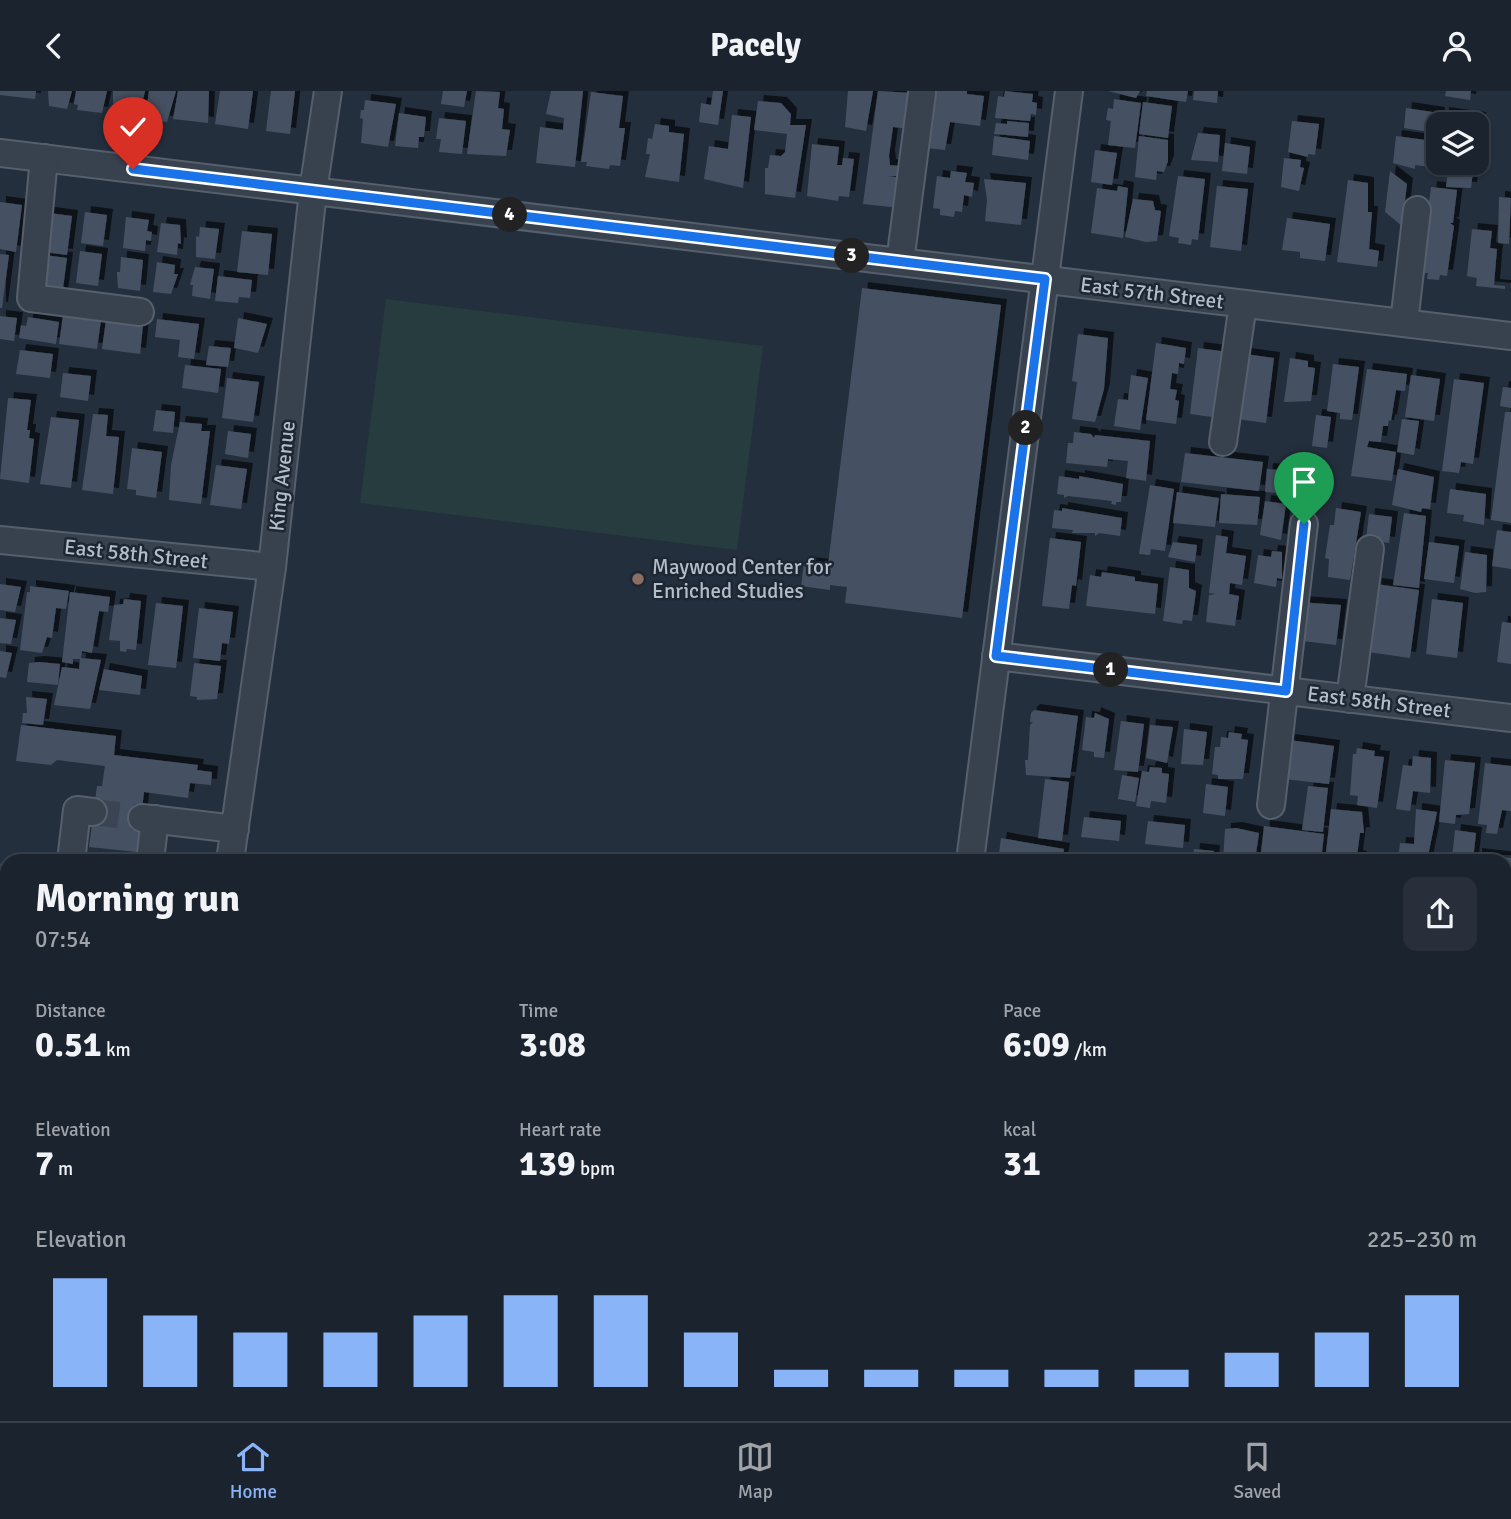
<!DOCTYPE html>
<meta charset="utf-8">
<style>
:root{--surface:#1b232e;--page:#282f3a;--text:#f1f3f6;--muted:#a0a4aa;--line:#39404a;--accent:#8ab4f8}
body{margin:0;font-family:Signika,sans-serif;background:var(--page);color:var(--text);height:100vh;display:flex;flex-direction:column;font-size:26px;white-space:nowrap}
*{box-sizing:border-box;margin:0}
p{font-size:23px;color:var(--muted)}
.icon{flex:none;width:38px;height:38px;fill:none;stroke:currentColor;stroke-width:2;stroke-linecap:round;stroke-linejoin:round}
.map{position:relative;flex:1;overflow:hidden}
.side{position:absolute;left:0px;top:763px;width:1512px;height:567px;display:flex;flex-direction:column;background:var(--surface);border-radius:21px 21px 0 0;box-shadow:0 2px 5px #0004,0 0 0 2px var(--line)}
.side>*{flex:none}
.buttons{position:absolute;left:1426px;top:21px;display:grid;gap:14px}
.buttons a{display:grid;place-items:center;width:63px;height:63px;border-radius:14px;background:var(--surface);box-shadow:0 2px 5px #0004,0 0 0 2px var(--line);font-size:35px}
.pin{position:absolute;display:grid;place-items:center;width:60px;height:60px;color:#fff;margin:-72px -30px;border-radius:50% 50% 50% 0;rotate:-45deg;box-shadow:0 0 7px #0007}
.pin .icon{rotate:45deg}
.km{position:absolute;width:35px;height:35px;margin:-18px;border-radius:50%;background:#222;color:#fff;font-size:19px;line-height:35px;text-align:center}
.round{display:grid;place-items:center;flex:none;width:74px;height:74px;border-radius:14px;background:var(--page)}
.head{display:flex;align-items:center;justify-content:space-between;height:119px;padding:0 35px}
h1{font-size:38px;font-weight:700;line-height:52px}
.stats{display:grid;grid-template-columns:repeat(3,1fr);gap:10px;height:119px;padding:7px 35px}
.stats div{display:grid;align-content:center}
.stats b{font-size:35px;font-weight:700}
.stats small{font-size:19px;font-weight:400}
.stats p{font-size:19px}
.chart{height:196px;padding:14px 35px}
.chart p{display:flex;justify-content:space-between}
.chart svg{width:100%;height:126px;margin-top:7px;stroke:var(--accent);stroke-width:6}
header{display:flex;justify-content:space-between;align-items:center;height:91px;padding:0 35px;background:var(--surface);font-size:32px;font-weight:700}
.dock{display:flex;justify-content:space-around;align-items:center;height:98px;border-top:2px solid var(--line);background:var(--surface);font-size:19px;color:var(--muted)}
.dock a{display:grid;justify-items:center;gap:4px}
.dock .on{color:var(--accent)}
.map>svg:first-child{display:block}
.green{fill:#263c3f}
.building{fill:#455162;filter:url(#shadow)}
.lines{fill:none;stroke-linecap:round;stroke-linejoin:round}
.minor-tunnel{stroke:#3a4453;stroke-width:26;stroke-dasharray:26 13;stroke-linecap:butt}
.minor-casing{stroke:#565f6c;stroke-width:30}
.major-casing{stroke:#414a57;stroke-width:37}
.minor{stroke:#38414e;stroke-width:26}
.major{stroke:#56606e;stroke-width:33}
.route-casing{stroke:#fff;stroke-width:14}
.route{stroke:#1a73e8;stroke-width:9}
.education-dot{fill:#8d6e63;stroke:#1d2633;stroke-width:2.5}
.labels{text-anchor:middle;dominant-baseline:central;stroke-width:5;stroke-linejoin:round;paint-order:stroke}
.street-label{font-size:21px;fill:#b4bcc9;stroke:#1d2633}
.poi-label{font-size:21px;fill:#b4bcc9;stroke:#1d2633;text-anchor:start}
</style>
<header><svg class="icon" aria-label="back" viewBox="0 0 24 24"><path d="M15 5l-7 7 7 7"/></svg>Pacely<svg class="icon" aria-label="person" viewBox="0 0 24 24"><circle cx="12" cy="8" r="4"/><path d="M4 21q1-7 8-7t8 7"/></svg></header>
<div class="map">
<svg width="1511" height="1330" viewBox="0 0 1511 1330">
<defs>
<filter id="shadow"><feDropShadow dx="6" dy="-6" stdDeviation="0" flood-color="#0009"/></filter>
</defs>
<rect width="100%" height="100%" fill="#242f3e"/>
<!-- green -->
<path class="green" d="M386 208 763 255 737 459 360 412Z"/>
<!-- building -->
<g class="building">
<path d="M0 0H36L35 8 0 4Z"/>
<path d="M48 0H72L67 18 49 15Z"/>
<path d="M76 0H107L102 22 77 19 78 14 74 13Z"/>
<path d="M113 0H145L139 27 113 24Z"/>
<path d="M149 0H176L167 31 149 28 150 22 146 21Z"/>
<path d="M178 0H209L208 32 173 28Z"/>
<path d="M220 0H253L248 38 215 33Z"/>
<path d="M271 0H295L290 43 266 40Z"/>
<path d="M443 0H467L464 16 441 13Z"/>
<path d="M476 0 500 1 498 17 504 18 502 38 510 39 506 65 467 63Z"/>
<path d="M551 0H583L575 76 536 72 540 36 563 39 564 27 546 23Z"/>
<path d="M713 0H723L718 34 699 31 701 12 711 14Z"/>
<path d="M848 0H873L866 40 845 36Z"/>
<path d="M878 0 913 2 912 38 893 36 889 65 890 74 900 75 898 85H888L904 87 900 117 863 113Z"/>
<path d="M933 0H967V3L984 5 980 35 950 31 945 59 926 57Z"/>
<path d="M1005 0 1033 3 1032 11 1037 12 1036 24 1031 23 1030 30 995 27 998 5 1004 6Z"/>
<path d="M1108 0H1140L1136 7Z"/>
<path d="M1147 0H1188L1186 11 1146 5Z"/>
<path d="M1194 0H1218L1217 12 1193 9Z"/>
<path d="M1446 0H1471L1470 9 1445 5Z"/>
<path d="M591 1 623 5 619 37H625L620 75 610 74 609 78 586 75 587 71H581Z"/>
<path d="M1114 8 1141 12 1135 57 1108 54 1111 30 1106 29 1108 17 1113 18Z"/>
<path d="M365 9 396 13 388 56 361 52 363 28 360 27 361 19H364Z"/>
<path d="M758 10 781 12 791 23 790 34H806L795 107 765 103V77H768L770 64 781 65 785 61 787 43 754 39Z"/>
<path d="M1143 11 1172 15 1168 47 1139 43Z"/>
<path d="M1406 17 1439 22 1436 42 1404 37Z"/>
<path d="M399 22 426 26 424 46H419L418 57 395 55Z"/>
<path d="M1443 22 1480 27 1479 33H1442Z"/>
<path d="M732 24 751 26 743 97 704 88 709 55 728 58Z"/>
<path d="M439 27 466 30 462 63 439 61 441 48H436Z"/>
<path d="M1007 30 1029 32 1028 46 994 43 996 32 1007 33Z"/>
<path d="M1292 30 1319 33 1315 64 1308 63V66L1288 61Z"/>
<path d="M655 33 669 35V41L684 43 679 91 645 86 650 63H646L648 47 652 48Z"/>
<path d="M1198 42 1220 44 1218 71 1191 69Z"/>
<path d="M994 45 1030 50 1028 69 992 64Z"/>
<path d="M1139 45 1168 49V70L1164 81 1157 80 1156 89 1135 86Z"/>
<path d="M1396 45 1433 50 1430 76 1415 74V78L1393 72Z"/>
<path d="M1225 52 1250 56 1247 83 1222 80Z"/>
<path d="M812 53 839 56 837 74H842L843 67 854 68 849 106 839 105 838 110 807 105Z"/>
<path d="M1095 59 1117 62 1112 94 1091 91Z"/>
<path d="M1284 67 1301 69 1300 76 1304 77 1299 100 1281 96Z"/>
<path d="M1449 72H1474L1471 97 1446 96Z"/>
<path d="M951 80 967 82 965 91 974 92 972 106 964 104 962 121 955 120 954 126 940 124V118L933 117 937 85 950 87Z"/>
<path d="M1390 80 1407 93 1402 135 1385 121Z"/>
<path d="M1178 85 1205 88 1198 149 1192 148 1191 154 1178 152 1179 147 1169 145Z"/>
<path d="M984 88 1026 92 1021 134 985 130 987 109Z"/>
<path d="M1348 89 1368 92V121H1372L1369 158 1379 160 1377 176 1337 171Z"/>
<path d="M1118 95 1128 97 1123 147 1091 142 1097 97 1117 100Z"/>
<path d="M1217 95 1248 98 1241 160 1210 156Z"/>
<path d="M1431 96 1457 99 1453 132H1450L1454 135 1447 185 1440 184 1439 189 1427 188 1428 182H1420Z"/>
<path d="M1499 106 1511 107 1509 153 1498 152Z"/>
<path d="M1133 108 1153 110 1155 119 1161 120 1157 150 1146 151 1125 146Z"/>
<path d="M0 111 22 114 16 161 0 158Z"/>
<path d="M42 121 72 125 67 164 37 160Z"/>
<path d="M85 121 107 124 103 155 81 152Z"/>
<path d="M126 126 149 129 147 140 152 141 151 150 146 149 145 160 123 157Z"/>
<path d="M1287 127 1330 133 1325 170 1300 167V161L1282 159Z"/>
<path d="M161 132 180 134 181 153 178 152 177 164 157 161Z"/>
<path d="M200 136 219 138 215 168 196 166V145L199 146Z"/>
<path d="M1472 138 1492 140 1490 157 1497 158 1494 194 1505 195V198L1476 195 1477 187 1467 185Z"/>
<path d="M242 140 272 143 268 184 237 181Z"/>
<path d="M80 160 102 163 98 195 76 192Z"/>
<path d="M0 163 9 164 2 217H0Z"/>
<path d="M37 163 67 167 62 205 32 202Z"/>
<path d="M121 166 143 169 140 200 118 197 117 181H120Z"/>
<path d="M157 171 175 174 174 183H178L171 203 153 201Z"/>
<path d="M195 176 214 178 210 208 192 205 193 194H190Z"/>
<path d="M218 185 252 189 250 207 239 206 238 212 215 210Z"/>
<path d="M862 197 1001 214 962 527 845 512 847 496 830 494V499L801 495 804 472 828 474Z"/>
<path d="M63 224 101 229 97 258 59 253Z"/>
<path d="M0 225 17 227 14 250 0 248Z"/>
<path d="M28 226 59 231 56 253 19 247 21 234 26 235Z"/>
<path d="M238 227 267 233 258 262 234 257Z"/>
<path d="M157 228 199 233 194 268 178 266 180 249 155 246Z"/>
<path d="M106 229 143 234 140 263 102 258Z"/>
<path d="M1078 243 1108 247 1104 298 1095 331 1072 328 1077 291 1072 290Z"/>
<path d="M1156 252 1186 257 1184 273 1179 272 1178 283 1172 282 1170 298 1177 299 1175 309 1179 310 1176 333 1146 329Z"/>
<path d="M209 255 231 257 228 276 206 274Z"/>
<path d="M1198 257 1228 261 1220 327 1190 323Z"/>
<path d="M20 259 53 263 50 287 16 283Z"/>
<path d="M1245 263 1274 267 1266 332 1237 328Z"/>
<path d="M1290 267 1308 270V276L1315 277 1311 310 1284 311Z"/>
<path d="M1333 273 1359 276 1352 329 1340 328V322L1327 320Z"/>
<path d="M185 274 221 278 218 302 182 297Z"/>
<path d="M1367 278 1407 283 1405 300 1396 299 1391 330 1389 329 1388 335H1383L1381 351 1369 350 1367 356 1396 361 1392 390 1351 385Z"/>
<path d="M63 282 91 285 88 310 60 306Z"/>
<path d="M1131 284 1148 287 1140 339 1114 335 1118 308 1128 309Z"/>
<path d="M1411 284 1440 288 1434 330 1405 326Z"/>
<path d="M227 287 259 291 253 331 222 327Z"/>
<path d="M1454 288 1484 292 1473 373 1461 371 1459 382 1442 380Z"/>
<path d="M1503 296 1511 297V317L1500 315Z"/>
<path d="M8 307 31 309 27 339H30L29 347 34 348 29 392 0 388Z"/>
<path d="M156 319 175 321 173 342 153 340Z"/>
<path d="M1505 321H1511V432L1491 429Z"/>
<path d="M93 323 108 324 106 345 119 346 113 403 82 399Z"/>
<path d="M1316 324 1331 326 1327 357 1312 355Z"/>
<path d="M51 326 79 329 71 397 40 393Z"/>
<path d="M1402 328 1419 330 1414 364 1397 361Z"/>
<path d="M180 331 202 333 201 340H210L201 413 169 409 171 374Z"/>
<path d="M228 340 251 343 248 367 225 363Z"/>
<path d="M1074 341 1091 343 1094 347 1095 344 1150 350 1146 390 1126 387 1128 370 1108 368 1107 376 1066 372 1068 352H1073Z"/>
<path d="M132 357 162 361 156 407 136 404V399L127 398Z"/>
<path d="M1185 362 1263 371 1259 400 1181 391Z"/>
<path d="M216 374 247 378 241 418 210 414Z"/>
<path d="M1267 378 1291 380 1288 403 1265 401Z"/>
<path d="M1398 378 1434 386 1430 418 1422 417 1421 421 1392 414Z"/>
<path d="M1059 385 1079 388V385L1123 393 1121 411H1116V414L1111 413 1112 410 1068 405 1064 407V404L1057 403Z"/>
<path d="M1150 394 1174 398 1165 460 1151 458 1150 464 1139 463Z"/>
<path d="M1450 398 1486 403 1484 434 1463 430 1464 424 1447 422Z"/>
<path d="M1177 401 1219 407 1215 436 1173 432Z"/>
<path d="M1221 403 1260 406 1257 434 1219 432Z"/>
<path d="M1265 410 1286 413 1281 449 1260 444Z"/>
<path d="M1062 417 1122 427 1120 445 1099 442 1095 445V442H1072L1073 439 1052 437 1054 419 1062 420Z"/>
<path d="M1336 417 1361 421 1350 489 1328 486 1329 468 1325 467 1330 434H1334Z"/>
<path d="M1404 422 1426 425 1419 497 1393 494Z"/>
<path d="M1369 423 1392 426 1389 452 1366 449Z"/>
<path d="M1497 439 1511 441V478L1492 475Z"/>
<path d="M1216 444 1228 446 1226 462 1246 465 1242 494 1230 492 1229 503 1239 505 1235 535 1206 531 1209 504 1216 503 1209 502Z"/>
<path d="M1050 447 1081 451 1076 495 1072 494 1069 518 1042 515Z"/>
<path d="M1173 451 1197 454 1195 471 1168 466Z"/>
<path d="M1429 451 1459 455 1454 492 1424 488Z"/>
<path d="M1272 460 1282 461V488L1277 487 1276 496 1254 492 1258 464 1271 466Z"/>
<path d="M1465 461 1487 464 1486 501 1475 502 1460 498Z"/>
<path d="M1170 476 1189 479V497L1196 500 1192 530 1183 529 1182 533 1163 530Z"/>
<path d="M1102 481 1135 486V490L1158 493 1155 523 1086 515 1090 484 1101 486Z"/>
<path d="M0 493 21 496 15 521 0 519Z"/>
<path d="M1376 493 1419 499 1410 567 1368 561Z"/>
<path d="M30 495 69 500 66 518 56 517 52 547 47 546 42 562 20 559 27 501H30Z"/>
<path d="M70 501 110 506 108 521 99 520 92 562 82 560 81 567 101 569 90 618 54 614 62 576 79 578 80 568H73V573L62 571Z"/>
<path d="M124 508 141 510 136 559 127 558 126 561 120 560V550L109 549 114 514 123 513Z"/>
<path d="M1432 508 1463 512 1457 567 1426 563Z"/>
<path d="M1299 511 1341 514 1336 554 1295 549Z"/>
<path d="M156 512 183 515 176 577 148 574Z"/>
<path d="M199 517 233 521 229 553 222 552 220 570 193 567Z"/>
<path d="M0 527 16 529 11 553 0 552Z"/>
<path d="M1502 531 1511 532V573L1497 571Z"/>
<path d="M0 560 12 562 6 587 0 586Z"/>
<path d="M39 571 60 573 58 594 27 591 29 572Z"/>
<path d="M194 572 221 575 217 608 197 609V606L190 605Z"/>
<path d="M104 578 142 585 140 604 99 599Z"/>
<path d="M26 606 47 608 43 634 22 632 23 622H27Z"/>
<path d="M1034 619 1078 625 1070 687 1026 684 1025 669H1028L1030 634 1033 631H1030L1031 622Z"/>
<path d="M1095 622 1109 628 1104 667 1094 666V661L1082 659 1086 626 1094 627Z"/>
<path d="M1121 630 1144 633 1138 681 1114 679Z"/>
<path d="M21 634 116 645 114 664 198 674 197 679 212 681 211 694 190 692 188 707 144 701 137 761 89 756 97 695H102L105 675 57 669 51 674 16 670Z"/>
<path d="M1150 634 1173 636 1167 672 1146 667Z"/>
<path d="M1184 638 1207 641 1203 674 1181 673Z"/>
<path d="M1229 641 1242 643 1241 648 1248 649 1243 688H1218V684L1212 683 1215 656H1220L1221 646 1228 647Z"/>
<path d="M1289 649 1334 655 1329 693 1284 688Z"/>
<path d="M1357 657 1375 660 1374 665 1384 666 1377 717 1357 714 1358 705 1350 704 1353 663H1356Z"/>
<path d="M1413 665 1431 667 1430 702 1413 700 1410 720 1396 718 1403 674 1412 675Z"/>
<path d="M1445 669 1475 672 1469 723 1456 724 1455 733 1439 731Z"/>
<path d="M1485 672 1511 675V720L1502 719 1497 743 1486 742 1487 734 1478 733Z"/>
<path d="M1150 676 1162 677V682L1169 683 1166 712 1151 710 1150 717 1136 715 1142 680 1149 681Z"/>
<path d="M1122 684 1139 687 1135 711 1118 708Z"/>
<path d="M1045 688 1069 691 1062 750 1038 747Z"/>
<path d="M1206 693 1228 696 1225 725 1203 722Z"/>
<path d="M1308 695 1328 697 1323 741 1302 739Z"/>
<path d="M1331 718 1362 721 1364 742H1360L1357 765 1361 766V770H1325Z"/>
<path d="M1416 718 1437 721 1427 770H1398L1400 752 1414 753Z"/>
<path d="M1084 726 1121 730 1119 750 1081 746Z"/>
<path d="M1148 730 1185 734 1183 757 1145 753Z"/>
<path d="M1264 735 1324 743 1321 770H1260Z"/>
<path d="M1236 737 1259 742 1255 770H1242V762L1241 770H1223L1225 738Z"/>
<path d="M1455 739 1476 742 1473 769 1452 767Z"/>
<path d="M1001 747 1064 758 1062 770H1023L1007 765 1006 770H998Z"/>
<path d="M1194 758 1214 760 1213 770H1193Z"/>
<path d="M1476 763 1511 767V803L1505 802V770H1476Z"/>
<path d="M1509 820H1511V942L1505 941V854Z"/>
<path d="M7 991V1016L0 1012V994Z"/>
<path d="M1 1018 7 1019V1114L0 1113Z"/>
<path d="M1509 1052H1511V1118L1505 1117Z"/>
<path d="M1505 1177 1511 1178V1284L1507 1318Z"/>
<path d="M0 1216 7 1217 3 1267H0Z"/>
<path d="M0 1314 7 1315V1323H46L45 1330H0Z"/>
<path d="M49 1323H89L88 1330H48Z"/>
<path d="M91 1323H125L126 1330H91Z"/>
<path d="M197 1323H221L220 1330 197 1328Z"/>
<path d="M287 1323H306L305 1330H286Z"/>
<path d="M371 1323H398L397 1330H370Z"/>
<path d="M470 1323 471 1330H433L435 1323Z"/>
<path d="M535 1323H568L567 1330H534Z"/>
<path d="M637 1323H696L695 1330H646L647 1326Z"/>
<path d="M711 1323H742L741 1330H710Z"/>
<path d="M765 1323H792V1330H764Z"/>
<rect x="828" y="1323" width="37" height="7"/>
</g>
<g class="lines">
<!-- minor-tunnel -->
<path class="minor-tunnel" d="M93 721 142 727"/>
<defs>
<g id="minor">
<path d="M0 62 1511 245"/>
<path d="M44 67 31 207 140 221"/>
<path d="M900 171 922 2"/>
<path d="M1404 232 1417 119"/>
<path d="M1223 351 1243 213"/>
<path d="M0 449 272 476"/>
<path d="M996 565 1511 627"/>
<path d="M1350 608 1370 458"/>
<path d="M1271 714 1304 433"/>
<path d="M142 727 235 738"/>
<path d="M71 770 77 719 93 721"/>
<path d="M150 770 155 728"/>
<path d="M230 770 272 476 313 100 328 0"/>
<path d="M970 770 1069 0"/>
<path d="M0 982 7 983"/>
<path d="M0 1166 7 1167"/>
<path d="M1282 1323 1340 1330"/>
<path d="M159 1330V1323"/>
<path d="M900 1330V1323"/>
<path d="M1384 1330V1323"/>
<path d="M1450 1330 1451 1323"/>
</g>
<g id="major">
<path d="M0 791 7 792"/>
<path d="M0 833 7 834"/>
<path d="M1505 971 1511 972"/>
<path d="M1505 1006 1511 1007"/>
</g>
</defs>
<!-- minor casing -->
<use href="#minor" class="minor-casing"/>
<!-- major casing -->
<use href="#major" class="major-casing"/>
<!-- minor -->
<use href="#minor" class="minor"/>
<!-- major -->
<use href="#major" class="major"/>
</g>
<g class="lines">
<defs>
<path id="route" d="M133 78 1045 188 996 565 1286 600 1304 433"/>
</defs>
<!-- route casing -->
<use href="#route" class="route-casing"/>
<!-- route -->
<use href="#route" class="route"/>
</g>
<!-- markers -->
<circle class="education-dot" cx="638" cy="488" r="7"/>
<g class="labels">
<!-- street labels -->
<g class="street-label">
<text transform="translate(1152 202) rotate(7)">East 57th Street</text>
<text transform="translate(282 385) rotate(-84)">King Avenue</text>
<text transform="translate(136 463) rotate(6)">East 58th Street</text>
<text transform="translate(1379 611) rotate(7)">East 58th Street</text>
</g>
<!-- poi labels -->
<g class="poi-label">
<text x="652" y="476">Maywood Center for<tspan x="652" dy="24">Enriched Studies</tspan></text>
</g>
</g>
</svg>
<div class="buttons">
<a><svg class="icon" aria-label="layers" viewBox="0 0 24 24"><path d="M12 4l9 5-9 5-9-5zM3 14l9 5 9-5"/></svg></a>
</div>
<div class="pin" style="left:1304px;top:433px;background:#1e9e55"><svg class="icon" aria-label="arrive" viewBox="0 0 24 24"><path d="M6 21V4h12l-3 4 3 4H6"/></svg></div>
<div class="pin" style="left:133px;top:78px;background:#d93025"><svg class="icon" aria-label="check" viewBox="0 0 24 24"><path d="M5 12l5 5 9-10"/></svg></div>
<b class="km" style="left:1111px;top:579px">1</b>
<b class="km" style="left:1026px;top:337px">2</b>
<b class="km" style="left:852px;top:165px">3</b>
<b class="km" style="left:510px;top:124px">4</b>
<section class="side">
<div class="head"><div><h1>Morning run</h1><p>07:54</p></div><a class="round"><svg class="icon" aria-label="share" viewBox="0 0 24 24"><path d="M12 15V3M7 8l5-5 5 5M5 13v7h14v-7"/></svg></a></div>
<div class="stats">
<div><p>Distance</p><b>0.51<small> km</small></b></div>
<div><p>Time</p><b>3:08</b></div>
<div><p>Pace</p><b>6:09<small> /km</small></b></div>
</div>
<div class="stats">
<div><p>Elevation</p><b>7<small> m</small></b></div>
<div><p>Heart rate</p><b>139<small> bpm</small></b></div>
<div><p>kcal</p><b>31</b></div>
</div>
<div class="chart"><p><span>Elevation</span>225–230 m</p>
<svg viewBox="0 0 160 44" preserveAspectRatio="none"><path d="M5 44V6M15 44V19M25 44V25M35 44V25M45 44V19M55 44V12M65 44V12M75 44V25M85 44V38M95 44V38M105 44V38M115 44V38M125 44V38M135 44V32M145 44V25M155 44V12"/></svg>
</div>
</section>
</div>
<nav class="dock">
<a class="on"><svg class="icon" aria-label="home" viewBox="0 0 24 24"><path d="M3 11l9-7 9 7M6 9v11h12V9"/></svg>Home</a>
<a><svg class="icon" aria-label="map" viewBox="0 0 24 24"><path d="M3 6l6-2 6 2 6-2v14l-6 2-6-2-6 2zM9 4v14M15 6v14"/></svg>Map</a>
<a><svg class="icon" aria-label="saved" viewBox="0 0 24 24"><path d="M7 4h10v16l-5-4-5 4z"/></svg>Saved</a>
</nav>
